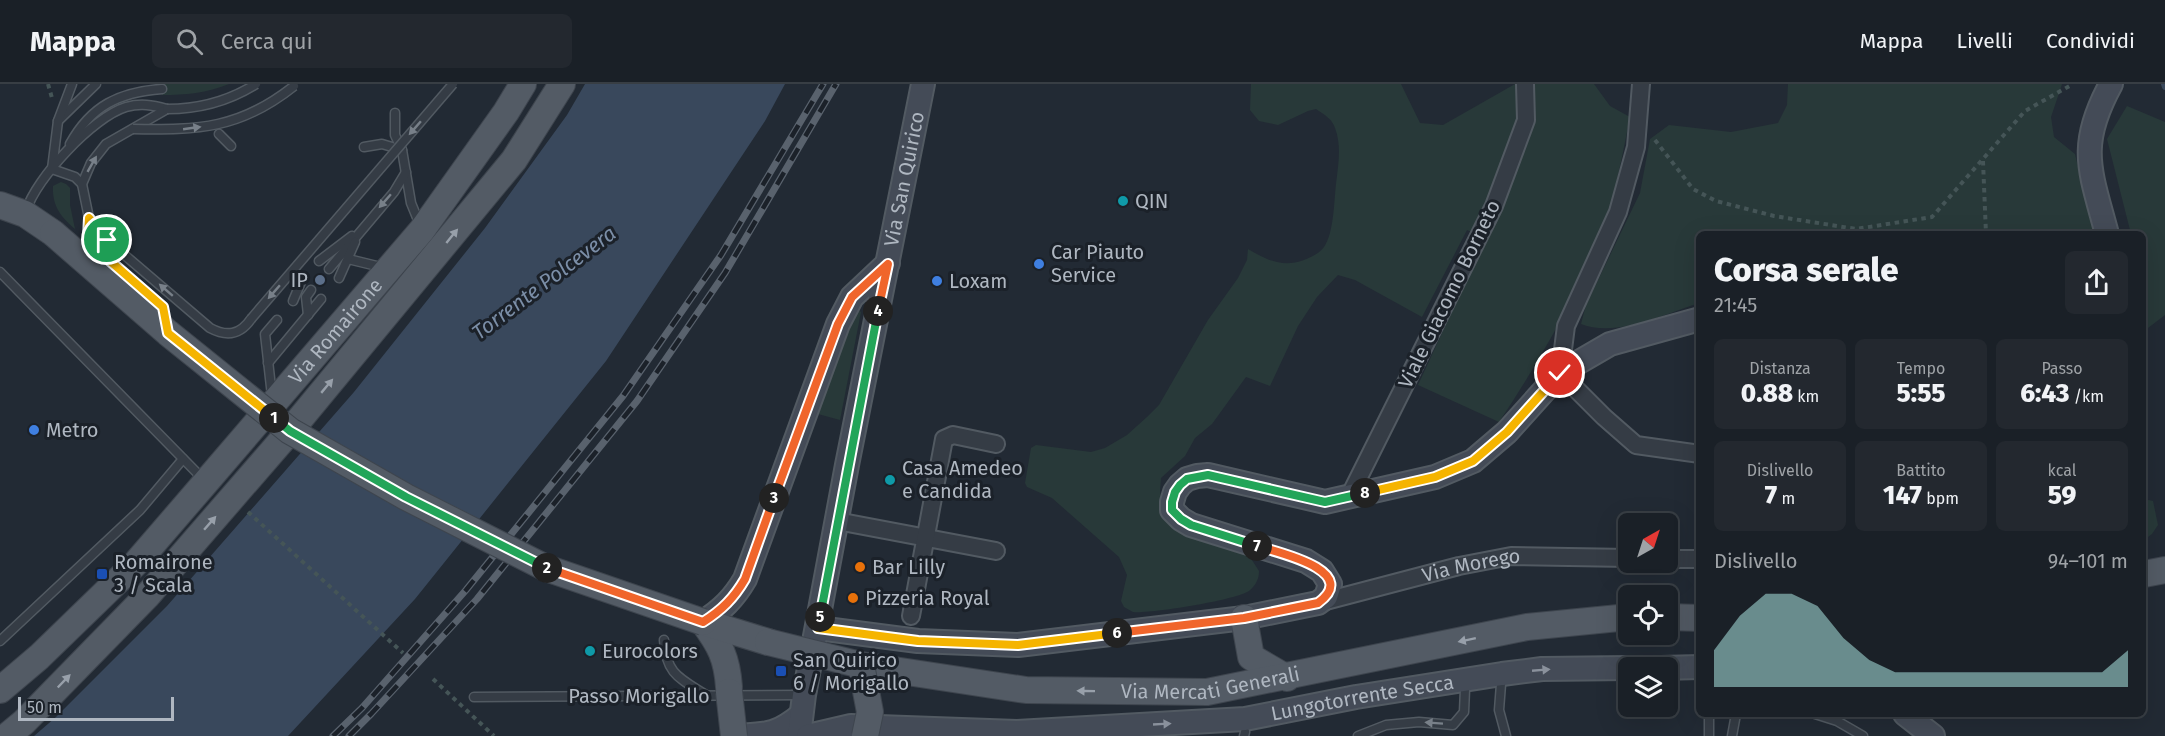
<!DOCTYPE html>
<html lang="it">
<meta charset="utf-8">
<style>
:root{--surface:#1a2027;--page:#23282f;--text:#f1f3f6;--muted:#9fa3a7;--line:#383e44;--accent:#8bbbb9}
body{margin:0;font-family:"Fira Sans",sans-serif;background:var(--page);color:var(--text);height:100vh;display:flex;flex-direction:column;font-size:22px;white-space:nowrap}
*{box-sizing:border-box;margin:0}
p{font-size:20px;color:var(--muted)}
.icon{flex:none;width:33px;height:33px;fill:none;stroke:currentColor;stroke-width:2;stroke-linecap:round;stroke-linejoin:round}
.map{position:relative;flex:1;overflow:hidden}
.side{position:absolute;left:1696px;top:147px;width:450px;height:486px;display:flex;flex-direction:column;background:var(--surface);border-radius:9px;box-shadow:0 6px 24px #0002,0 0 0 2px var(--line)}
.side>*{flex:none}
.needle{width:39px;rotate:39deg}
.buttons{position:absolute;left:1618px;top:429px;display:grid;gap:12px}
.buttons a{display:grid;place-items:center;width:60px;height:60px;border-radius:9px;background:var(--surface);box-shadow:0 6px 24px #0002,0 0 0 2px var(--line);font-size:30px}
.scale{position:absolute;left:18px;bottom:15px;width:156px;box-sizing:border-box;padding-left:6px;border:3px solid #afb7c1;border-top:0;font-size:16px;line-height:21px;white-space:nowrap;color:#afb7c1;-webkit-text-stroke:4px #1b2129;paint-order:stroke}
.pin{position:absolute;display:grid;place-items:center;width:51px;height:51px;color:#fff;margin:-26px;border:3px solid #fff;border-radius:50%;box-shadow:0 2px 6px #0007}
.km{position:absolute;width:30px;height:30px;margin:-15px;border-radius:50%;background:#222;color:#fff;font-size:16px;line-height:30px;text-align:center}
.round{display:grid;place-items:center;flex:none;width:63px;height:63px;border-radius:9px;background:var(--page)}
.summary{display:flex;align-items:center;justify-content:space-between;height:102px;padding:0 18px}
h1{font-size:33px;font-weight:800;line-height:45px}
.metrics{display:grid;grid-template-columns:repeat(3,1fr);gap:9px;height:102px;padding:6px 18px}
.metrics div{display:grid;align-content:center;border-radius:9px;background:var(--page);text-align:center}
.metrics b{font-size:26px;font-weight:800}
.metrics small{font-size:16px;font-weight:400}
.metrics p{font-size:16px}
.chart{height:168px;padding:12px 18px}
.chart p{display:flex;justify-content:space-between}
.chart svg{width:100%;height:108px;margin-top:6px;fill:var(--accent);opacity:.7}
header{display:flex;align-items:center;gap:36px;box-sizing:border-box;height:84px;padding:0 30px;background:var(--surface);border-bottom:2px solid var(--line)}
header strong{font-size:28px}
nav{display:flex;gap:33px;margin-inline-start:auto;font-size:21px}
.search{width:420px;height:54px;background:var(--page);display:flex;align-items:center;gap:15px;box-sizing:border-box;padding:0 21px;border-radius:9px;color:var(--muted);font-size:22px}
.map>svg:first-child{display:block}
.green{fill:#283939}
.water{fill:#39485c}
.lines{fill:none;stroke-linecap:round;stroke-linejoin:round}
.stream{stroke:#39485c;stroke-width:6}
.lane-casing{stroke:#525a62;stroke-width:11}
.street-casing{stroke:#525a62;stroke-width:20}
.secondary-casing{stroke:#525a62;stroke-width:26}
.primary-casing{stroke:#3e454e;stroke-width:28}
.path{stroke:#455557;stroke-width:4;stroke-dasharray:4.5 4.5;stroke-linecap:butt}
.lane{stroke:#353c45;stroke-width:8}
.street{stroke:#353c45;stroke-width:16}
.secondary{stroke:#444b57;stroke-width:22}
.primary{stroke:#535b65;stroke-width:26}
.rail-casing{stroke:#59626d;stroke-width:7}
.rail{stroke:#1b2129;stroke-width:4.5;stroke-dasharray:14;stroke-linecap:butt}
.lane-bridge-casing{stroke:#525a62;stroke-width:11;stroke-linecap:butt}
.primary-bridge-casing{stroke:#3e454e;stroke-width:28;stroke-linecap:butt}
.lane-bridge{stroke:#353c45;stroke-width:8}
.primary-bridge{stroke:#535b65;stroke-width:26}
.oneway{fill:#788089}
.oneway2{fill:#98a0aa}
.oneway3{fill:#8a919c}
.split-1-casing{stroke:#fff;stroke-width:12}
.split-2-casing{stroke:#fff;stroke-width:12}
.split-3-casing{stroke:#fff;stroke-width:12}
.split-4-casing{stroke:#fff;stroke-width:12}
.split-5-casing{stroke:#fff;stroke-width:12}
.split-6-casing{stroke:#fff;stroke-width:12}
.split-7-casing{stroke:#fff;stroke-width:12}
.split-8-casing{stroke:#fff;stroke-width:12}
.split-9-casing{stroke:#fff;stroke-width:12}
.split-1{stroke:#f5b400;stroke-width:8}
.split-2{stroke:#22a559;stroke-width:8}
.split-3{stroke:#f0652b;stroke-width:8}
.split-4{stroke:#f0652b;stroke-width:8}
.split-5{stroke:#22a559;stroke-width:8}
.split-6{stroke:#f5b400;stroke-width:8}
.split-7{stroke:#f0652b;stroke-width:8}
.split-8{stroke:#22a559;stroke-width:8}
.split-9{stroke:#f5b400;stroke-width:8}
.culture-dot{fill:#0f9aa8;stroke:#1b2129;stroke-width:2}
.shop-dot{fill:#3f7fe0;stroke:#1b2129;stroke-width:2}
.service-dot{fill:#5c6f8a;stroke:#1b2129;stroke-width:2}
.food-dot{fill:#e8710a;stroke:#1b2129;stroke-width:2}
.transit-dot{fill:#1a4fb4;stroke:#1b2129;stroke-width:2}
.labels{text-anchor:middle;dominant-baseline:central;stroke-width:6;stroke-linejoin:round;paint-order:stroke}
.street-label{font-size:20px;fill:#afb7c1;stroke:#1b2129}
.poi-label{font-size:20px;fill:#afb7c1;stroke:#1b2129;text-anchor:start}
.water-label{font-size:21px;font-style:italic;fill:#7b8ea7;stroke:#1b2129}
</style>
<header>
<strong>Mappa</strong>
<div class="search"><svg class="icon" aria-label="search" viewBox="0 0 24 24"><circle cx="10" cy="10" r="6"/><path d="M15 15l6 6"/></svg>Cerca qui</div>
<nav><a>Mappa</a><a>Livelli</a><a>Condividi</a></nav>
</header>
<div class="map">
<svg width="2165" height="652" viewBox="0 0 2165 652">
<rect width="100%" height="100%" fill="#222a34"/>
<!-- green -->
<g class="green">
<path d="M162 0H229C207 9 185 11 162 11Z"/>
<path d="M1251 0H1401L1420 39 1443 41 1515 0H1594L1610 22 1630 33C1623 68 1617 102 1606 136 1580 207 1541 275 1499 338L1418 301 1486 154 1467 146 1422 233 1355 196 1338 191 1317 213 1298 242 1270 302 1246 293 1212 340 1195 354 1185 372 1161 394 1160 407 1164 429 1248 470 1259 487C1259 495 1256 501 1249 507 1236 516 1150 530 1133 528L1124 523 1121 517 1127 491 1119 473 1052 414 1027 403 1025 399 1031 364 1036 361 1091 368 1105 364 1127 351 1147 333 1159 321 1208 236 1238 194 1247 176 1248 165C1267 176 1282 184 1304 176 1311 173 1319 170 1324 163 1334 149 1334 117 1336 100 1338 82 1342 62 1335 44 1332 35 1325 31 1316 25L1308 27 1278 41 1259 37 1250 26Z"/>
<path d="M1788 0H2062L2051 33 2054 53 2075 70 2088 125 2097 150H1700L1699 219C1665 230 1616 254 1581 240L1586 221 1640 109 1650 55 1669 41 1731 48 1778 39 1787 21Z"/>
<path d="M2127 22 2165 38V231L2144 247 2147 227 2144 206V150H2131L2107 55Z"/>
<path d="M61 98 66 100 70 104V121L75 145C61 133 52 122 53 102Z"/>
<path d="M858 226 861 228 840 336 818 330 848 234Z"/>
<path d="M2144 415 2153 417 2158 441 2152 450 2144 456Z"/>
</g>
<!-- water -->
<path class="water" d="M585 0H785L765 37 606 277 415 515 288 652H34L56 633 167 522 354 308 485 144 567 31Z"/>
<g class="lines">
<!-- stream -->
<path class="stream" d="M2164 0 2165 3"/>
<defs>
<g id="lane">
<path d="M395 29V51L402 66 411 119 420 141"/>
<path d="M58 37 96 0"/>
<path d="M219 50 231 62"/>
<path d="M70 60C91 22 119 8 162 5"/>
<path d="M364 63 382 60 402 66"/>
<path d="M52 85 58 37 72 0"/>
<path d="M52 85 75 93 82 100"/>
<path d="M26 127C36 94 93 33 126 23 141 19 152 21 167 25"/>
<path d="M89 134 107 156 210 244C227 253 240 251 251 235"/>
<path d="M348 175 385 184"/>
<path d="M319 177 352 152"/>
<path d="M329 185 394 108 406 88"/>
<path d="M0 188 204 396"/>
<path d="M339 194 355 158"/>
<path d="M293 217 301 198"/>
<path d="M308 231 306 213 311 206"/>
<path d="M166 240 163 223 102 170 88 153 89 134 82 100 91 79 106 60 167 25"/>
<path d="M268 279 321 215"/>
<path d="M272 312 265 250 277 236"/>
<path d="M664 556C666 590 679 594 706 611"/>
<path d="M0 557 140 426 183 375"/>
<path d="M1501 600 1499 626 1506 652"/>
<path d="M474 613 804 611"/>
<path d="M1709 630V652"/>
<path d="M1815 630 1837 637 1863 652"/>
<path d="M1244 652 1245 648"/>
<path d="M1358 652 1386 641 1419 638 1453 641 1464 628 1465 605"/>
<path d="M1732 652 1736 630"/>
</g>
<g id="street">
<path d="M1641 0 1636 63 1618 128 1566 242 1560 289 1604 333 1636 361 1700 370"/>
<path d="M1349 413 1494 122 1526 36 1525 0"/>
<path d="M837 437 996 467"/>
<path d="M1668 475H1700"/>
<path id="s1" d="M1318 519 1459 482 1511 472 1629 474"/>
<path d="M911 532 944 355 953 351 996 360"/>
</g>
<g id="secondary">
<path d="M2107 150C2090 86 2077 62 2111 0"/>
<path d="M703 538C722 526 734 514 745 495L838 240 852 213 888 179"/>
<path d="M818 544 918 557 1018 561 1244 534 1318 519 1326 513 1330 500 1322 487 1306 477 1191 441 1181 435 1172 426V418L1175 408 1180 401 1187 395 1197 392 1208 391 1325 418 1435 393 1473 377 1507 348 1560 289 1610 260 1700 235"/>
<path d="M1661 584 1700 583"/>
<path d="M1905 630 1933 652"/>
<path d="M735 652C767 650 775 652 801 631"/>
<path id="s2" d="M799 652 804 611 847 381 923 0"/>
<path id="s3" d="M808 652 851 642 1017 648 1245 635 1356 613 1502 590 1542 585 1629 584"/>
</g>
<g id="primary">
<path d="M0 121 25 130 53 149"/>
<path d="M2144 490 2165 486"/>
<path d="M1668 533 1700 534"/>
<path d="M1244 534 1251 573 1287 594"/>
<path d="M703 538C720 561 727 574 729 603"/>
<path d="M703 538 768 558"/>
<path id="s4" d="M861 581 1026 606 1207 608 1527 543 1629 533"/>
<path id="s5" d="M0 606 39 573 137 478 206 398 422 146 506 28 523 0"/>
<path d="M7 652 24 638 147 512 290 347 514 76 562 0"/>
</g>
</defs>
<!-- lane casing -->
<use href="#lane" class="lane-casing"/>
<!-- street casing -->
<use href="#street" class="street-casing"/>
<!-- secondary casing -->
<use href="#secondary" class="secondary-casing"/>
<!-- primary casing -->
<use href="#primary" class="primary-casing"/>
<!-- path -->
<g class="path">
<path d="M48 0 52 14"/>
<path d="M1655 56 1693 105 1716 117 1774 132 1856 145 1932 133 2025 27 2073 0"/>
<path d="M1983 77 1986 150"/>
<path d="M248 428 403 569"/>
<path d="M433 595 494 652"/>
</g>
<!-- lane -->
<use href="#lane" class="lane"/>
<!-- street -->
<use href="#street" class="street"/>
<!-- secondary -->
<use href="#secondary" class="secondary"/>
<!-- primary -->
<use href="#primary" class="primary"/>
<defs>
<g id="rail">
<path d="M333 652 362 624 466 506 623 312 721 171 823 0"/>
<path d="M349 652 371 630 477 515 637 317 725 189 836 0"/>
</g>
</defs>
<!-- rail casing -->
<use href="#rail" class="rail-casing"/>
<!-- rail -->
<use href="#rail" class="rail"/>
<defs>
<g id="lane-bridge">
<path d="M167 25C199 25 229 17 256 0"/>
<path d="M133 45C199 46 240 45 294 2"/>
<path d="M251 235 453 0"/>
</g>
<g id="primary-bridge">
<path d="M53 149 168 249 290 347 406 413 546 484 703 538"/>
<path d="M768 558 861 581 870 628 865 652"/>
<path d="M729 608 734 652"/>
</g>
</defs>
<!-- lane-bridge casing -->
<use href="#lane-bridge" class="lane-bridge-casing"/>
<!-- primary-bridge casing -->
<use href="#primary-bridge" class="primary-bridge-casing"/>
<!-- lane-bridge -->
<use href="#lane-bridge" class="lane-bridge"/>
<!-- primary-bridge -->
<use href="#primary-bridge" class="primary-bridge"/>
</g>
<!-- one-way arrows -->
<defs><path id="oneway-solid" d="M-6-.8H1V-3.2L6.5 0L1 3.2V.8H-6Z" transform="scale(1.5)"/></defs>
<g class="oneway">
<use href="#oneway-solid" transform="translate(192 44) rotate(-8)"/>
<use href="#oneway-solid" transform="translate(415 44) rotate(131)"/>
<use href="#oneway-solid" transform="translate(92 80) rotate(-60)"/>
<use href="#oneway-solid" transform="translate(385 117) rotate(131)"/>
<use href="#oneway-solid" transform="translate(166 206) rotate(-139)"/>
<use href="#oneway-solid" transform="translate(274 208) rotate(131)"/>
<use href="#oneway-solid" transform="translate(1434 639) rotate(-176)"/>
</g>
<g class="oneway2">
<use href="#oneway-solid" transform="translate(452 152) rotate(-51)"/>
<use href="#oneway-solid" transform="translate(327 302) rotate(-50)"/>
<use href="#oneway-solid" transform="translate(210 439) rotate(-49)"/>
<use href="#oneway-solid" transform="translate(1467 556) rotate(168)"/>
<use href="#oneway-solid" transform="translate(64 597) rotate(-46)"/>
<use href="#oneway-solid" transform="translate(1086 607) rotate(-179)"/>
</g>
<g class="oneway3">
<use href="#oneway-solid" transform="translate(1541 586) rotate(-5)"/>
<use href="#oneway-solid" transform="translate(1162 640) rotate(-3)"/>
</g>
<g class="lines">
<defs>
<path id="split-1" d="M107 156 89 134 88 153 102 170 163 223 168 249 274 334"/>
<path id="split-2" d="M274 334 290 347 406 413 547 484"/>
<path id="split-3" d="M547 484 703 538C722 526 734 514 745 495L774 414"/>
<path id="split-4" d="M774 414 838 240 852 213 888 180 878 227"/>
<path id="split-5" d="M820 533 878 227"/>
<path id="split-6" d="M820 533 818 544 918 557 1018 561 1117 549"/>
<path id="split-7" d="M1117 549 1244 534 1318 519C1362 487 1277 468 1257 462"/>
<path id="split-8" d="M1257 462 1191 441 1181 435 1172 426V418L1175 408 1180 401 1187 395 1208 391 1325 418 1365 409"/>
<path id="split-9" d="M1365 409 1435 393 1473 377 1507 348 1560 289"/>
</defs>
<!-- split-1 casing -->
<use href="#split-1" class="split-1-casing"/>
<!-- split-2 casing -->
<use href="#split-2" class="split-2-casing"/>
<!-- split-3 casing -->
<use href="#split-3" class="split-3-casing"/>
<!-- split-4 casing -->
<use href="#split-4" class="split-4-casing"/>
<!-- split-5 casing -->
<use href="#split-5" class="split-5-casing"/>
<!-- split-6 casing -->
<use href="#split-6" class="split-6-casing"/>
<!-- split-7 casing -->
<use href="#split-7" class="split-7-casing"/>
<!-- split-8 casing -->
<use href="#split-8" class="split-8-casing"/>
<!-- split-9 casing -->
<use href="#split-9" class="split-9-casing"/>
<!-- split-1 -->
<use href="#split-1" class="split-1"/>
<!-- split-2 -->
<use href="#split-2" class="split-2"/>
<!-- split-3 -->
<use href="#split-3" class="split-3"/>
<!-- split-4 -->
<use href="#split-4" class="split-4"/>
<!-- split-5 -->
<use href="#split-5" class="split-5"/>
<!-- split-6 -->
<use href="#split-6" class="split-6"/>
<!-- split-7 -->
<use href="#split-7" class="split-7"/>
<!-- split-8 -->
<use href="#split-8" class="split-8"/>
<!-- split-9 -->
<use href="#split-9" class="split-9"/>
</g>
<!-- markers -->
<g class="culture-dot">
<circle cx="1123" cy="117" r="6"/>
<circle cx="890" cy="396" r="6"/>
<circle cx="590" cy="567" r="6"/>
</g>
<g class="shop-dot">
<circle cx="1039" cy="180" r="6"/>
<circle cx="937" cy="197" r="6"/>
<circle cx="34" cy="346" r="6"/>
</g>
<circle class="service-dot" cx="320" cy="196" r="6"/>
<g class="food-dot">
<circle cx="860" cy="483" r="6"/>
<circle cx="853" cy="514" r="6"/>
</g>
<g class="transit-dot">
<rect x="96" y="484" width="12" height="12" rx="3"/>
<rect x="775" y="581" width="12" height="12" rx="3"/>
</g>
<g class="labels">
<!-- street labels -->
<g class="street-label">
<text stroke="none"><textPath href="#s2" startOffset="567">Via San Quirico</textPath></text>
<text transform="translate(1449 210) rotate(-64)">Viale Giacomo Borneto</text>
<text stroke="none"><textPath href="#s5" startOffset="492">Via Romairone</textPath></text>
<text stroke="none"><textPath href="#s1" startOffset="158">Via Morego</textPath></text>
<text stroke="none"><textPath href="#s4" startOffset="352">Via Mercati Generali</textPath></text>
<text x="639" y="612">Passo Morigallo</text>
<text stroke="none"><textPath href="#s3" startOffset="558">Lungotorrente Secca</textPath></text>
</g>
<!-- poi labels -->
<g class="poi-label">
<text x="1135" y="117">QIN</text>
<text x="1051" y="168">Car Piauto<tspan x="1051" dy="23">Service</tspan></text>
<text x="308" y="196" text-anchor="end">IP</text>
<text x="949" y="197">Loxam</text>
<text x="46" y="346">Metro</text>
<text x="902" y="384">Casa Amedeo<tspan x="902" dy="23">e Candida</tspan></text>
<text x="114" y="478">Romairone<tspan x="114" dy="23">3 / Scala</tspan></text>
<text x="872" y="483">Bar Lilly</text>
<text x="865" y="514">Pizzeria Royal</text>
<text x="602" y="567">Eurocolors</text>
<text x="793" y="576">San Quirico<tspan x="793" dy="23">6 / Morigallo</tspan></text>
</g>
<!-- water labels -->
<g class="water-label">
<text transform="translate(544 199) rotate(-37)">Torrente Polcevera</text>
</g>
</g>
</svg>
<div class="buttons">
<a><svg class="needle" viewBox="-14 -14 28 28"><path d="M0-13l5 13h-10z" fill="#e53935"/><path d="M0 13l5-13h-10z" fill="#9fa3a7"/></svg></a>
<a><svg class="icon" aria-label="locate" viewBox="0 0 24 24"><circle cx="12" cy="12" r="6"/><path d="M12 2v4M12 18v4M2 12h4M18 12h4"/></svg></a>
<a><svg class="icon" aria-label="layers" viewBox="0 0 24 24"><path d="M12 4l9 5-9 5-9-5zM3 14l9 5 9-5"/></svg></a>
</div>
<div class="scale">50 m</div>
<div class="pin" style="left:107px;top:156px;background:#1e9e55"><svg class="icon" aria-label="arrive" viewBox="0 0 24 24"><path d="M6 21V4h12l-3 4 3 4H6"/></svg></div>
<div class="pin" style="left:1560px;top:289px;background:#d93025"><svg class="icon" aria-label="check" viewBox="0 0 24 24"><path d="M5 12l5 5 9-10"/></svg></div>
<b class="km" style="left:274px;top:334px">1</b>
<b class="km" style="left:547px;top:484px">2</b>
<b class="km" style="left:774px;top:414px">3</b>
<b class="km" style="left:878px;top:227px">4</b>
<b class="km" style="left:820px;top:533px">5</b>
<b class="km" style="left:1117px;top:549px">6</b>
<b class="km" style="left:1257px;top:462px">7</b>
<b class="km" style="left:1365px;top:409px">8</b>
<section class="side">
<div class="summary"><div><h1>Corsa serale</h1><p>21:45</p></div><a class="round"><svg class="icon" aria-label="share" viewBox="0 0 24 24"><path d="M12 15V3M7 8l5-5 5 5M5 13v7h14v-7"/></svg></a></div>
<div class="metrics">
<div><p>Distanza</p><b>0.88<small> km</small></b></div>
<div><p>Tempo</p><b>5:55</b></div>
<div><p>Passo</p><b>6:43<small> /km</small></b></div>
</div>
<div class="metrics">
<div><p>Dislivello</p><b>7<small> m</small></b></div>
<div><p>Battito</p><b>147<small> bpm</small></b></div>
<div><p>kcal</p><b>59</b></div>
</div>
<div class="chart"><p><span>Dislivello</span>94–101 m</p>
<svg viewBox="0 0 160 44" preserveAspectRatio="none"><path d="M0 44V29L10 15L20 6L30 6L40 11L50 24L60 33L70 38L80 38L90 38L100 38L110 38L120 38L130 38L140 38L150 38L160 29V44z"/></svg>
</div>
</section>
</div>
